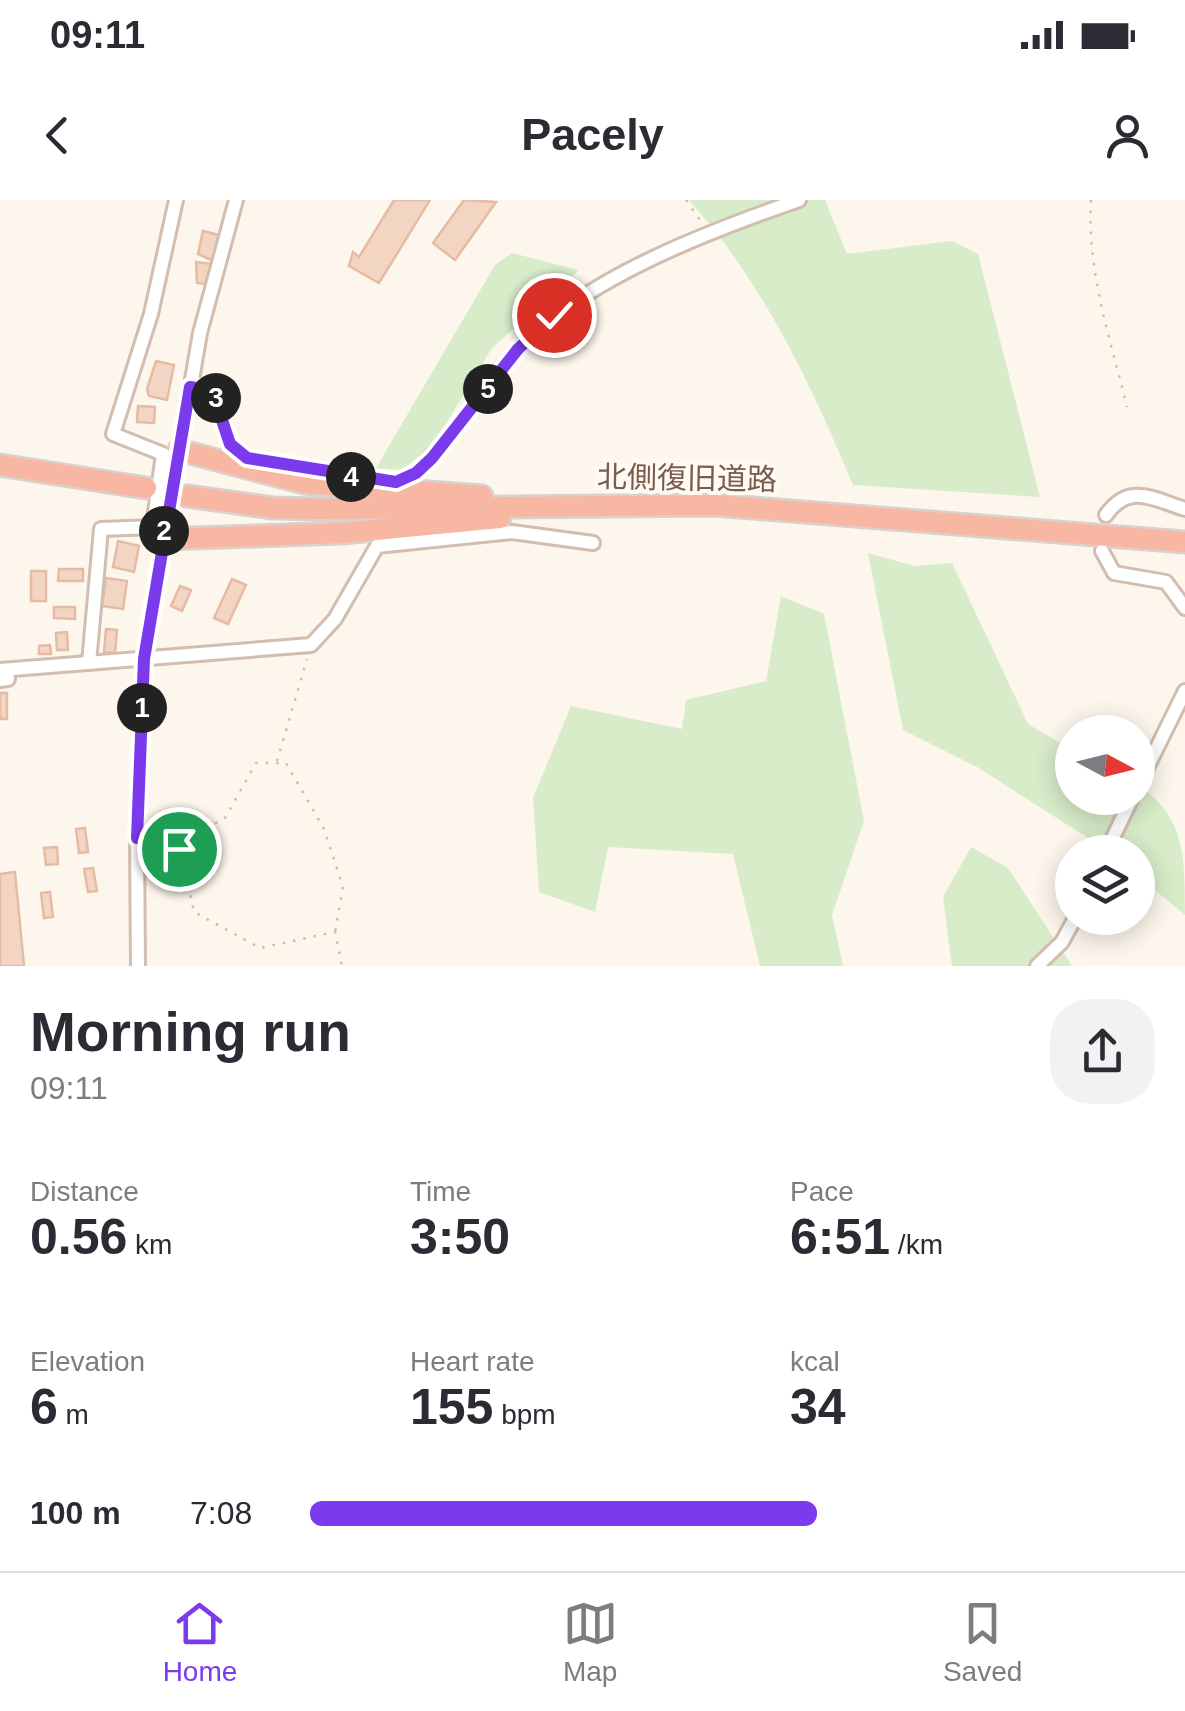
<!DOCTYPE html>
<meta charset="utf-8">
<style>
:root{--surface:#fff;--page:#f2f2f3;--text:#2b2b33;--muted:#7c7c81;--line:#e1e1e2;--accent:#7c3aed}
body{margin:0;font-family:Arial,"Noto Sans JP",sans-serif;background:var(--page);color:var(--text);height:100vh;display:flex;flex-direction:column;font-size:38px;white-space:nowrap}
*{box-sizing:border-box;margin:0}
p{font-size:32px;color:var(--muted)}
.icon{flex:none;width:55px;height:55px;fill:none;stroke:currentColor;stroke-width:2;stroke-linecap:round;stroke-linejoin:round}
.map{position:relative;height:766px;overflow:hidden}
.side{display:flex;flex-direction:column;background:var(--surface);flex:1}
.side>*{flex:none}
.needle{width:65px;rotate:97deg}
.controls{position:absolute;left:1055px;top:515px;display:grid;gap:20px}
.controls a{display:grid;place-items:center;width:100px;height:100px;border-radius:50%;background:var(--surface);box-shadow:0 5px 25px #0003;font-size:50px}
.pin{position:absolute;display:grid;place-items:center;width:85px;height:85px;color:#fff;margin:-42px;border:5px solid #fff;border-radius:50%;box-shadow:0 2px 10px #0007}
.km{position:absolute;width:50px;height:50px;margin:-25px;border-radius:50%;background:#222;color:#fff;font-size:28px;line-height:50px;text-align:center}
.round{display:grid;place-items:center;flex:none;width:105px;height:105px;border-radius:40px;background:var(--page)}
.headline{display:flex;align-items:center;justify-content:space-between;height:170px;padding:0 30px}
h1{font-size:55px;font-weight:600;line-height:75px}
.metrics{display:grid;grid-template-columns:repeat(3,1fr);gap:15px;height:170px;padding:10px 30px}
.metrics div{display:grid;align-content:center}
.metrics b{font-size:50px;font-weight:600}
.metrics small{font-size:28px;font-weight:400}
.metrics p{font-size:28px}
ul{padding:0 30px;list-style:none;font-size:32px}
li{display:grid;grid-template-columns:160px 120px 1fr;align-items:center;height:75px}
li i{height:25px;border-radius:12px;background:var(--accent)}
.status{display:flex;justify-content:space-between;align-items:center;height:70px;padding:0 50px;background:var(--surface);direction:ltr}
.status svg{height:28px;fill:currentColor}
header{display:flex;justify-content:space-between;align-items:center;height:130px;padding:0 30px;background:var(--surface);font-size:45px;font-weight:600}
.tab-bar{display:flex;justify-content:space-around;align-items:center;height:140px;border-top:2px solid var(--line);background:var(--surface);font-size:28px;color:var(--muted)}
.tab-bar a{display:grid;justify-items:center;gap:5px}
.tab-bar .on{color:var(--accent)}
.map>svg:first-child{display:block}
.green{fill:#d8ecc9}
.building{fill:#f3d5c3;stroke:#e6bba3;stroke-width:2.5}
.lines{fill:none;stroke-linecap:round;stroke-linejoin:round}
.minor-casing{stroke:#d1beb0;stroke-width:18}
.highway-casing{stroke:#dad1cd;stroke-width:25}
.path{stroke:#d9b8a5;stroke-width:2.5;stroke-dasharray:2.5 8;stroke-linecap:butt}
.minor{stroke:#fff;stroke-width:12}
.highway{stroke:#f7b7a3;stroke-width:20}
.route-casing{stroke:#fff;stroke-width:20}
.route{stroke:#7c3aed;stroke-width:12}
.labels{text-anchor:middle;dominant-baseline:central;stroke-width:8;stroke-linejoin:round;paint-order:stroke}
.street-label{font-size:30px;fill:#7a5c4d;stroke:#fffaf3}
</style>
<div class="status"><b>09:11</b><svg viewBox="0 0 49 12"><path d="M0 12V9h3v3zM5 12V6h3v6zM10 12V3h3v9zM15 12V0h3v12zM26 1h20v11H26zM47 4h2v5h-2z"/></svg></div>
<header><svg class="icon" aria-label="back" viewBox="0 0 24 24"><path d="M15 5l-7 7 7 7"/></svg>Pacely<svg class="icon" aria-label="person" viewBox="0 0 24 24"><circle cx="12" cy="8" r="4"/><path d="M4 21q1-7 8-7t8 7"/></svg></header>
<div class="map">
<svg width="1185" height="766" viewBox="0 0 1185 766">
<rect width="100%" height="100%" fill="#fdf6ec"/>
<!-- green -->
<g class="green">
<path d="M689 0H825L847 54 952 41 978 54 1040 297 853 285C809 180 765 86 689 0Z"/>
<path d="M512 53 579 70 492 148 433 245 402 270 376 268 495 65Z"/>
<path d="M868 353 914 366 952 363 1028 524 1072 550V598H1138V585C1185 616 1185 656 1185 715L1138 676V652H1110L977 567 903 530Z"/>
<path d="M781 396 824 414 864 621 832 715 843 766H760L733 654 608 647 595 712 539 692 533 598 571 506 682 529 686 500 766 481Z"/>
<path d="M971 647 1008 668 1072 766H952L943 697Z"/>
</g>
<!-- building -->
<g class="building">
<path d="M394 0H430L379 83 349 66 353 52 359 57Z"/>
<path d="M464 0 496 2 455 60 433 43Z"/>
<path d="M203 31 219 35 213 61 198 54Z"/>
<path d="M196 62 212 64 205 84 197 83Z"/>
<path d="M156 161 174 165 167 200 149 196 147 189Z"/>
<path d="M138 206 155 207 154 223 137 222Z"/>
<path d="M118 341 139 346 134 372 113 367Z"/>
<path d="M59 369H83V381H58Z"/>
<rect x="31" y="371" width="15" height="30"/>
<path d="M106 378 127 381 123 409 102 406Z"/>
<path d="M232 379 246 385 228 424 214 418Z"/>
<path d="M180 386 191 390 182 411 171 406Z"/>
<path d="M54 407H75V419L54 418Z"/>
<path d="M106 429 117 430 115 453 104 452Z"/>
<path d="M67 432 68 450H57L56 433Z"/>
<path d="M50 445 51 454H39V446Z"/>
<rect x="0" y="493" width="7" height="26"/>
<path d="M85 628 88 652 79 653 76 629Z"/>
<path d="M57 647 58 664 46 665 44 648Z"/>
<path d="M93 668 97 691 88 692 84 669Z"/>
<path d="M15 672 24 766H0V674Z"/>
<path d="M50 692 53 717 44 718 41 693Z"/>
</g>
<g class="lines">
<defs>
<g id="minor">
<path d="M190 187 212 190 230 244 247 257 355 278"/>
<path d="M385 281 395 283 416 273C456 233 486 181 523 144 590 76 710 31 799 0"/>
<path d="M1106 315C1129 282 1153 299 1185 309"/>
<path d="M1102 351 1114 373 1166 382 1185 408"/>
<path d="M89 463 101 329 153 327 163 254 113 234 151 114 176 0"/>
<path d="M0 470 311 445 335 419 377 346 512 332 593 343"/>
<path d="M0 480 8 479 7 470"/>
<path d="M1138 586 1185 491"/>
<path d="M1106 652 1132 598"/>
<path d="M138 766 137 638 144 459 200 133 236 0"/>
<path d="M1037 766 1062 742 1075 718"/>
</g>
<g id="highway">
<path d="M179 250 304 283 482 296"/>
<path d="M0 265 146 288"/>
<path d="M187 296 273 308 320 309 715 305 1185 342"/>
<path d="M163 339 342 333 500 318"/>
</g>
</defs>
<!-- minor casing -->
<use href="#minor" class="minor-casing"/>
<!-- highway casing -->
<use href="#highway" class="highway-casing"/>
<!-- path -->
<g class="path">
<path d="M686 0 702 23"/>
<path d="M1091 0C1087 73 1110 137 1127 207"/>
<path d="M277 561 307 459"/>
<path d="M148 639 178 643 194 712 260 748 335 732 342 766"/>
<path d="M178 643 225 618 256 563H286L324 629 343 687 335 732"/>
</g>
<!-- minor -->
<use href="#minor" class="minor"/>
<!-- highway -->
<use href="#highway" class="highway"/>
</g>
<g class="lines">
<defs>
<path id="route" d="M179 649 178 643 137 638 144 459 190 187 212 190 230 244 247 258 396 282 416 273 432 258 518 149 554 115"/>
</defs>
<!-- route casing -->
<use href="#route" class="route-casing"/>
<!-- route -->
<use href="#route" class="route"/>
</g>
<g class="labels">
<!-- street labels -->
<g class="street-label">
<text transform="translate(687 278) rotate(1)">北側復旧道路</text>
</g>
</g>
</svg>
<div class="controls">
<a><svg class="needle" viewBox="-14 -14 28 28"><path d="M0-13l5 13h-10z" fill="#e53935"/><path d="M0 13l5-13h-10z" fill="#7c7c81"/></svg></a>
<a><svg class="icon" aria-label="layers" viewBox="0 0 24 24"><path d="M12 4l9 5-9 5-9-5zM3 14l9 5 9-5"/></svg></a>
</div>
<div class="pin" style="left:179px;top:649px;background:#1e9e55"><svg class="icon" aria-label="arrive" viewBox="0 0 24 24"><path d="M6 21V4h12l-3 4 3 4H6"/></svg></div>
<div class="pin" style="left:554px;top:115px;background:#d93025"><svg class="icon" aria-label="check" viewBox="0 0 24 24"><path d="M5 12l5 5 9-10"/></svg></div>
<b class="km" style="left:142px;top:508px">1</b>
<b class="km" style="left:164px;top:331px">2</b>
<b class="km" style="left:216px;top:198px">3</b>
<b class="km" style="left:351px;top:277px">4</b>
<b class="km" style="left:488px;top:189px">5</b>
</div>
<section class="side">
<div class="headline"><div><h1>Morning run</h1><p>09:11</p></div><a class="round"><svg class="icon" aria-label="share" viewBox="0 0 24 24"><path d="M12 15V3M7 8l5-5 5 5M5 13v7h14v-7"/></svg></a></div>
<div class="metrics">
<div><p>Distance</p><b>0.56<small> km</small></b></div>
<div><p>Time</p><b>3:50</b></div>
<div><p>Pace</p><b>6:51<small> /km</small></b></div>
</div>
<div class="metrics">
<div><p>Elevation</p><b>6<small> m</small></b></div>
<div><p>Heart rate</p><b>155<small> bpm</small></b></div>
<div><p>kcal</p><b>34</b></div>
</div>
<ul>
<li><b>100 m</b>7:08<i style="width:60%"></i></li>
</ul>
</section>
<nav class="tab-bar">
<a class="on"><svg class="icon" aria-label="home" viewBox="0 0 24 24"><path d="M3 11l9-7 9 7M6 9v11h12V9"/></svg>Home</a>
<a><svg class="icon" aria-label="map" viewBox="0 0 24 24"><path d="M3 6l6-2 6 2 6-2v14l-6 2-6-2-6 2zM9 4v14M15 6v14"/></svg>Map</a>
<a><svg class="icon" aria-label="saved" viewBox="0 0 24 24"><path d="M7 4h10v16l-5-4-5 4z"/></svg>Saved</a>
</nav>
